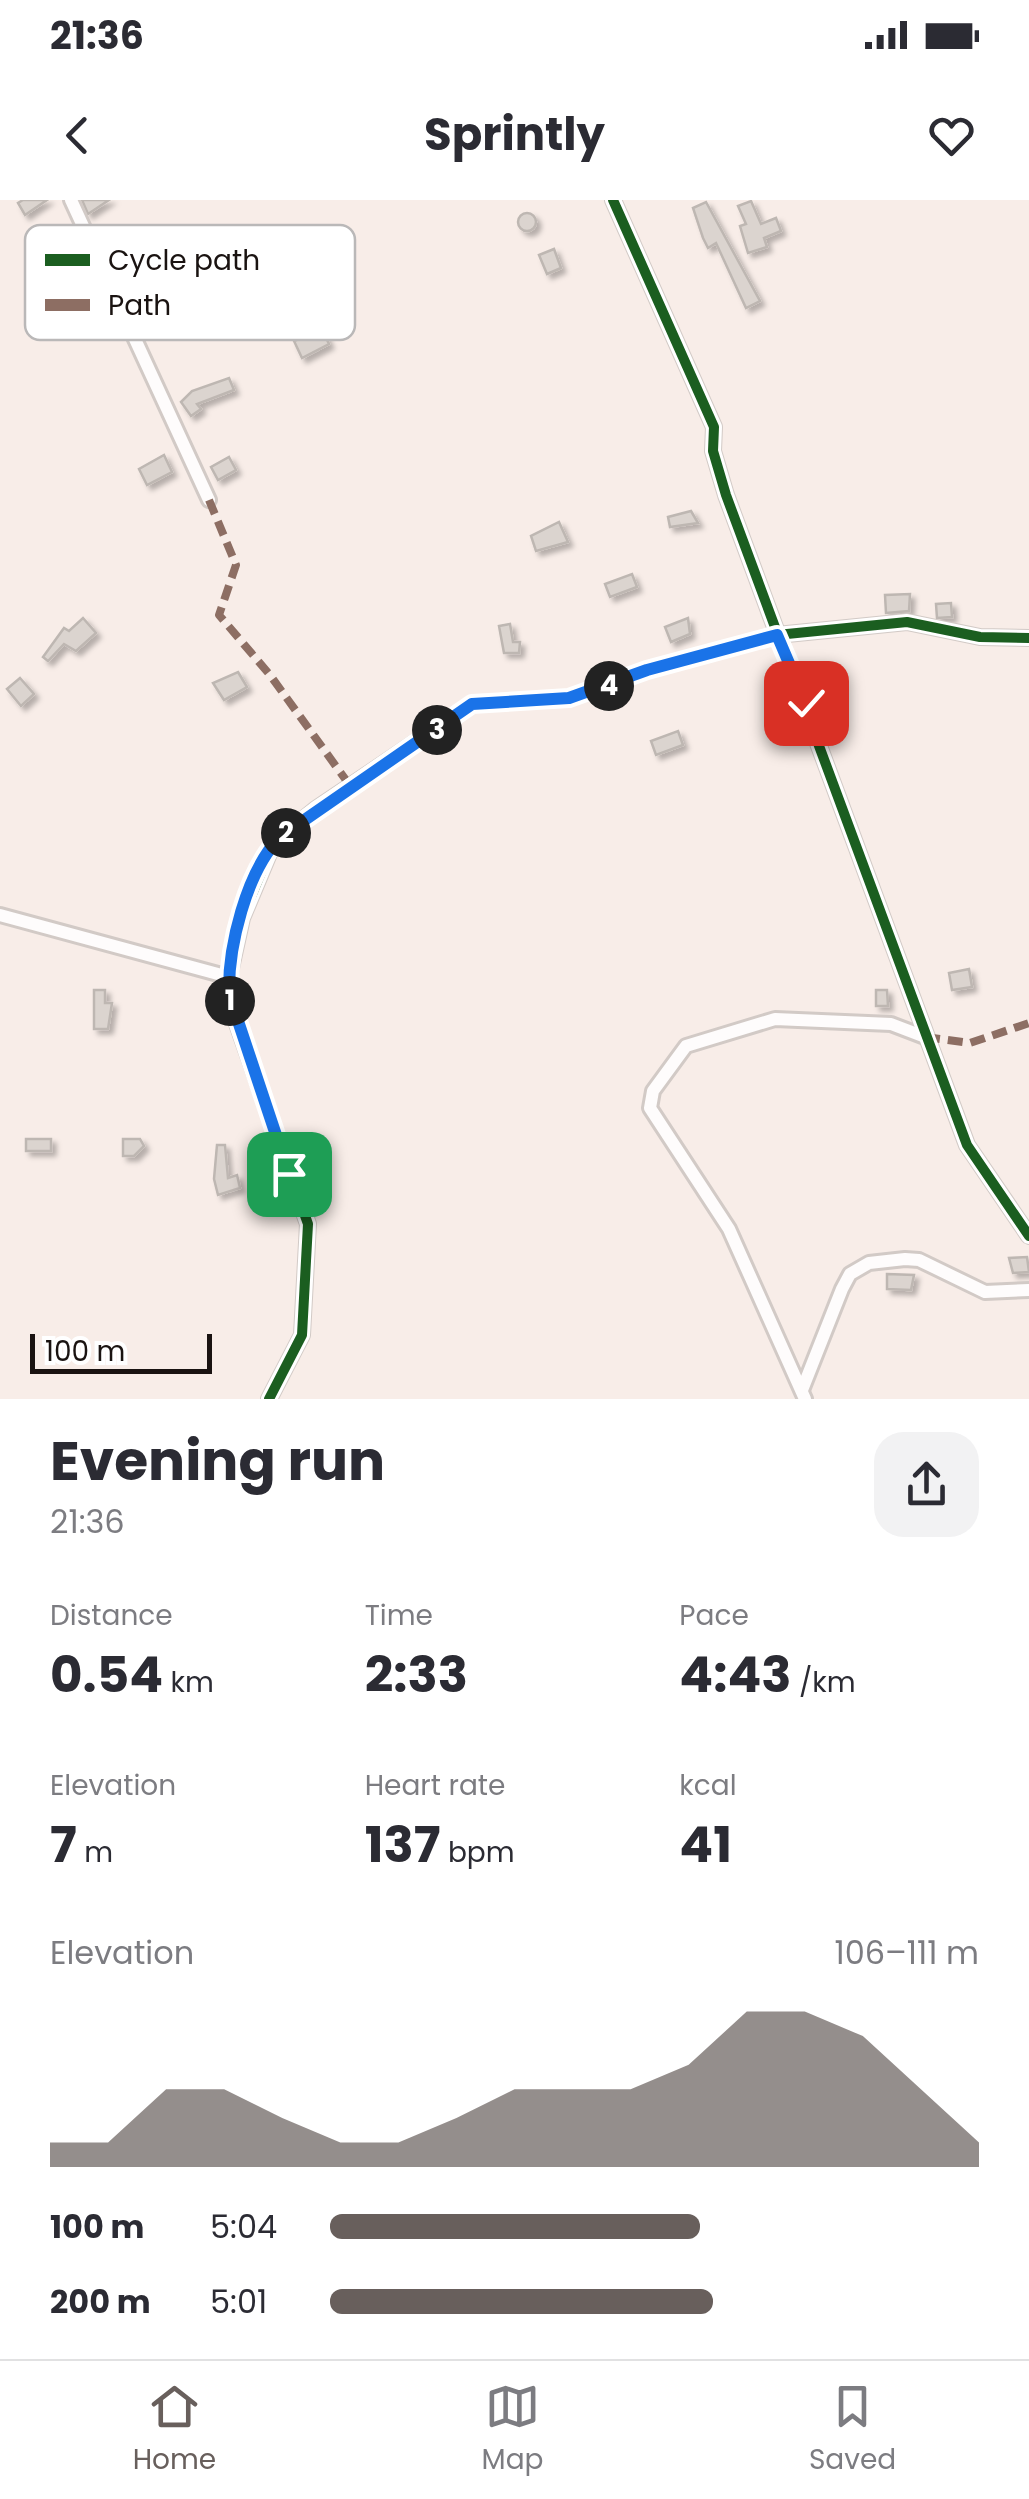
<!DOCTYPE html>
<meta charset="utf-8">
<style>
:root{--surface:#fff;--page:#f2f2f3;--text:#2b2b33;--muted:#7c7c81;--line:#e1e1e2;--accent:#685f5c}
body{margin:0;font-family:Poppins,sans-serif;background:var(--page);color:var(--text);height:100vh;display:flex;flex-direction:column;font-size:38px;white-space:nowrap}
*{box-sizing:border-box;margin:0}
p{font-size:32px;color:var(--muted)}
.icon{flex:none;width:55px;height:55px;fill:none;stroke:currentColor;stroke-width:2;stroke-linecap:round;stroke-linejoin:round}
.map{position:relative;height:1199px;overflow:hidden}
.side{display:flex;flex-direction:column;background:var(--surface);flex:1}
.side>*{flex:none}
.scale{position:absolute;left:30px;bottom:25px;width:182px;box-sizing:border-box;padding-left:10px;border:5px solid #1a1311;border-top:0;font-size:28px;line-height:35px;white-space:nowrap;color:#1a1311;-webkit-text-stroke:8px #fff;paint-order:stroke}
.pin{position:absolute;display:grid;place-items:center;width:85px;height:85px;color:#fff;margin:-42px;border-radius:20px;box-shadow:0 5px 15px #0006}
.km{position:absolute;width:50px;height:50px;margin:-25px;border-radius:50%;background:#222;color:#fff;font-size:28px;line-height:50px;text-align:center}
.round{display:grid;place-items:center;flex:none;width:105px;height:105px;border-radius:30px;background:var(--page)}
.overview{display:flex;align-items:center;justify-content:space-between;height:170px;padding:0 50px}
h1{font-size:55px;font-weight:700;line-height:75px}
.stats{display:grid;grid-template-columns:repeat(3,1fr);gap:15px;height:170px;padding:10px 50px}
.stats div{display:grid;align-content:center}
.stats b{font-size:50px;font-weight:700}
.stats small{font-size:28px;font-weight:400}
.stats p{font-size:28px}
.chart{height:280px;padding:20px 50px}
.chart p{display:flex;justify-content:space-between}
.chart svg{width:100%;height:180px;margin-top:10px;fill:var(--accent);opacity:.7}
ul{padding:0 50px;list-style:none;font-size:32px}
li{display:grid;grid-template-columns:160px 120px 1fr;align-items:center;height:75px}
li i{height:25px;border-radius:12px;background:var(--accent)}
.status{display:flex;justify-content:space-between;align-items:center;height:70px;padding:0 50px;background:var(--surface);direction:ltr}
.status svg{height:28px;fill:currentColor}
header{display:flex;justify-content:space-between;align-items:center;height:130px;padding:0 50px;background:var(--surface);font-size:45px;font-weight:700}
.dock{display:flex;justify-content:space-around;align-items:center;height:140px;border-top:2px solid var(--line);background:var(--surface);font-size:28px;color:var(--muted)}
.dock a{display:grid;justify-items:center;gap:5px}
.dock .current{color:var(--accent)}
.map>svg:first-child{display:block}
.building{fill:#dbd4cf;stroke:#beb7b2;stroke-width:2.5;filter:url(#shadow)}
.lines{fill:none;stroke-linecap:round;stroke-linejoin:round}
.minor-casing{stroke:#d2cac6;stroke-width:18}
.minor{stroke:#fefcfc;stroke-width:12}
.quiet{stroke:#8d6e63;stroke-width:8;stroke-dasharray:15 8;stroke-linecap:butt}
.cycleway-casing{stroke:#fff;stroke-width:16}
.cycleway{stroke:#1b5e20;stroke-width:10}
.route-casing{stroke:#fff;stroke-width:20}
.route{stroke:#1a73e8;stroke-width:12}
.key{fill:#fff;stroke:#bab8b8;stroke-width:2.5}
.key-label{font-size:28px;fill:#1a1311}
</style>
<div class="status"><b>21:36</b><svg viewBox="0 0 49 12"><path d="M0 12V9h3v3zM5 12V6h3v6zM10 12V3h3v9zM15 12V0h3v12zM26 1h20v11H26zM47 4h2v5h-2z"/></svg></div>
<header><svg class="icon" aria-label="back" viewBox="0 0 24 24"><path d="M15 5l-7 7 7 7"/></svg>Sprintly<svg class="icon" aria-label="heart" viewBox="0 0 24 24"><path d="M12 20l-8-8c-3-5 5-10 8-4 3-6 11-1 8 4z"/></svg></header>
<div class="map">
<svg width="1029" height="1199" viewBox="0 0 1029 1199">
<defs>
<filter id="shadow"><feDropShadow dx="4.5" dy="4.5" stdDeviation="2.5" flood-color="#0004"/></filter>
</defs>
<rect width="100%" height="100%" fill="#f8ede8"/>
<!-- building -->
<g class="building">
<path d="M23 0H47L25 15 18 3Z"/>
<path d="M82 0H109L88 14Z"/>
<path d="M751 1 761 24 776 18 781 31 764 38 767 47 748 53 740 26 746 24 738 6Z"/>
<path d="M706 2 760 101 746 108 716 43 708 48 703 38 693 8Z"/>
<circle cx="527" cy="22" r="9"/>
<path d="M554 49 561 68 547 74 539 55Z"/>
<path d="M322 130 329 144 302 158 294 141Z"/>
<path d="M229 178 234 190 197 204 201 209 191 216 181 202 192 191Z"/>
<path d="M164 255 172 272 147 285 139 269Z"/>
<path d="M229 257 236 270 218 280 211 267Z"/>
<path d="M691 311 698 323 670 327 668 317Z"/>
<path d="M559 322 568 342 536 351 531 336Z"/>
<path d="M632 374 637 387 610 397 605 384Z"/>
<path d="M910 394 909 411 886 413 885 395Z"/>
<path d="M951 403 952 417 937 418 936 404Z"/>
<path d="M83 418 96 433 76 451 64 444 48 461 43 457 64 428 69 431Z"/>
<path d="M688 418 690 434 671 442 665 427Z"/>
<path d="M510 424 513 442H520L519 453H504L499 426Z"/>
<path d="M238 472 247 487 224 500 213 483Z"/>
<path d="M20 478 34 494 21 506 7 489Z"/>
<path d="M678 531 683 545 656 555 651 541Z"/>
<path d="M969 769 972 787 952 790 949 773Z"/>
<path d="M94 790H105V803H112L108 829H94Z"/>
<path d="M876 790H887L888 806H876Z"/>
<rect x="26" y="939" width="25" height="12"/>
<path d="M123 939H140L144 946 134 956H123Z"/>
<path d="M217 945H225L228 978 237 975 240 988 218 995 214 979Z"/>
<path d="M1027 1057 1029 1072 1013 1073 1009 1058Z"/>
<path d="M887 1074 914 1075 911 1090 887 1089Z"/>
</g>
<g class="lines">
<defs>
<g id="minor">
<path d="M71 0 209 300"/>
<path d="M613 0 714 227 713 251 726 295 967 945 1029 1036"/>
<path d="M0 715 229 777"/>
<path d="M802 1190 842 1089 850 1074 869 1063 905 1059 919 1060 985 1092 1029 1090"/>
<path d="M269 1199 302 1135 308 1024 230 804 229 777 242 718 273 644 316 609 472 504 569 498 647 470 777 435 907 422 980 437 1029 438"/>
<path d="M805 1199 729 1029 650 908 653 891 686 846 775 819 891 824 925 837"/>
</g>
</defs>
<!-- minor casing -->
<use href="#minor" class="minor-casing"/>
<!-- minor -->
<use href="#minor" class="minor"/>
<!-- quiet -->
<g class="quiet">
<path d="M209 300 236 365 219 415 270 475 351 587"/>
<path d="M925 837 970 843 1029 823"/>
</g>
<defs>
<g id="cycleway">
<path d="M613 0 714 227 713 251 726 295 967 945 1029 1036"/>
<path d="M269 1199 302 1135 308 1024 230 804 229 777 242 718 273 644 316 609 472 504 569 498 647 470 777 435 907 422 980 437 1029 438"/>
</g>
</defs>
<!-- cycleway casing -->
<use href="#cycleway" class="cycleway-casing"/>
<!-- cycleway -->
<use href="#cycleway" class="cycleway"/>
</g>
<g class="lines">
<defs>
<path id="route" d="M289 974 229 794C228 747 246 672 280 637L472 504 569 498 647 470 777 435 806 503"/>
</defs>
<!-- route casing -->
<use href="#route" class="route-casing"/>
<!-- route -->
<use href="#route" class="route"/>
</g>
<!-- legend -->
<rect x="25" y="25" width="330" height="115" rx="15" class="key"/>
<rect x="45" y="54" width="45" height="12" fill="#1b5e20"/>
<rect x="45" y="99" width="45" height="12" fill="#8d6e63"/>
<g class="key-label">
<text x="108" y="70">Cycle path</text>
<text x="108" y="115">Path</text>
</g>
</svg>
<div class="scale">100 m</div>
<div class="pin" style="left:289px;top:974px;background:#1e9e55"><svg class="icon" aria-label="arrive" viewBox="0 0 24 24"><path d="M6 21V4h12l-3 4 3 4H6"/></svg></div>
<div class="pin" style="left:806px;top:503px;background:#d93025"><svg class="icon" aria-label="check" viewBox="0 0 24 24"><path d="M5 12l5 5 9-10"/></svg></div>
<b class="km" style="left:230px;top:801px">1</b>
<b class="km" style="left:286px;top:633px">2</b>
<b class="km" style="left:437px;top:530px">3</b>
<b class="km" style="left:609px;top:486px">4</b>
</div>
<section class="side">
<div class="overview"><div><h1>Evening run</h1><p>21:36</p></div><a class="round"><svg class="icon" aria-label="share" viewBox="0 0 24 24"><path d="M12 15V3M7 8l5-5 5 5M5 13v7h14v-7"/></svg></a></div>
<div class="stats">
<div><p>Distance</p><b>0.54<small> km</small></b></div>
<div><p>Time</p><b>2:33</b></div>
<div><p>Pace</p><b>4:43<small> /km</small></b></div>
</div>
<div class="stats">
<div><p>Elevation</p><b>7<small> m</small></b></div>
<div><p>Heart rate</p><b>137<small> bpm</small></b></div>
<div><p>kcal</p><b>41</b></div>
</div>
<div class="chart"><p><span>Elevation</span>106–111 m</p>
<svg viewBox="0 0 160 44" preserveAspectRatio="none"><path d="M0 44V38L10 38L20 25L30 25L40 32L50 38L60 38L70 32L80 25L90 25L100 25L110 19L120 6L130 6L140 12L150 25L160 38V44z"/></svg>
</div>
<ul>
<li><b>100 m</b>5:04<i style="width:57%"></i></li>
<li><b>200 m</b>5:01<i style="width:59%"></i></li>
</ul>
</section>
<nav class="dock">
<a class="current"><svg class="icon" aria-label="home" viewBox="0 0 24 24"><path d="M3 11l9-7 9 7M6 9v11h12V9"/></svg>Home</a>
<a><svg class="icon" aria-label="map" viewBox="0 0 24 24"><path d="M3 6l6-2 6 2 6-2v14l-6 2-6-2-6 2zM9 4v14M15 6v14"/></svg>Map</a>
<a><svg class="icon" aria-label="saved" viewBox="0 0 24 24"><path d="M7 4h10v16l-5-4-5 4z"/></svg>Saved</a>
</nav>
